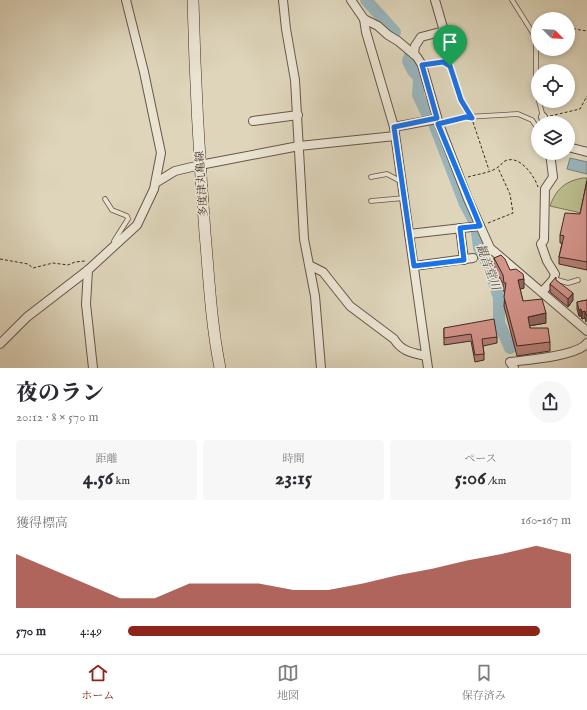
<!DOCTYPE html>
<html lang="ja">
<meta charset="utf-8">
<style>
:root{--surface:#fff;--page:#f7f7f7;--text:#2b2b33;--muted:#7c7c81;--line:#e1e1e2;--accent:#8f2418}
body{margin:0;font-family:"IM FELL English","Noto Serif JP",serif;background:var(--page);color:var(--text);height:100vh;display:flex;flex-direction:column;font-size:15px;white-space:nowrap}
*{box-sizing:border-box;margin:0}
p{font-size:13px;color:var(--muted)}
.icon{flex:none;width:22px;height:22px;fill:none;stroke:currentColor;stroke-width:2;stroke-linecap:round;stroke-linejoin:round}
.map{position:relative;height:368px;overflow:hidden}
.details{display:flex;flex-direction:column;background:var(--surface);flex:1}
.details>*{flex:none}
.needle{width:26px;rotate:114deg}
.buttons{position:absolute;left:531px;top:12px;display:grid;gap:8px}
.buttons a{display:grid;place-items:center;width:44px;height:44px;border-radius:50%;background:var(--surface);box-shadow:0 2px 6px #0003;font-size:20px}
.pin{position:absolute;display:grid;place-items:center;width:34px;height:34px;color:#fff;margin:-41px -17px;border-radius:50% 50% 50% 0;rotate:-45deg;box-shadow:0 0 4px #0007}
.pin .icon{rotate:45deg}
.round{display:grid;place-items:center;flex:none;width:42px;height:42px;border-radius:21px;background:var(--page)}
.headline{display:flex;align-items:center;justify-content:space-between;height:68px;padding:0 16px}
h1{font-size:22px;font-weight:800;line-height:30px}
.stats{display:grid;grid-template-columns:repeat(3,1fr);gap:6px;height:68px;padding:4px 16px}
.stats div{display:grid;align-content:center;border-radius:4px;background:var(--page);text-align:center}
.stats b{font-size:20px;font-weight:800}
.stats small{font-size:11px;font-weight:400}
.stats p{font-size:11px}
.chart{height:112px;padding:8px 16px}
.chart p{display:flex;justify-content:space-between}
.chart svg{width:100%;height:72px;margin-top:4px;fill:var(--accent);opacity:.7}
ul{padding:0 16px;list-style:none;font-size:13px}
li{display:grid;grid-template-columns:64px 48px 1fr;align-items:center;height:30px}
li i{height:10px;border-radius:5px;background:var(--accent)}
.tab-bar{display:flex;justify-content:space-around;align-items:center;height:56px;border-top:1px solid var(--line);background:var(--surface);font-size:11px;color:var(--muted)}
.tab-bar a{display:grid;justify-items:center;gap:2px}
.tab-bar .on{color:var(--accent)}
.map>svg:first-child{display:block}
.green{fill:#b9bb8b;stroke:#7d7456}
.water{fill:#99b5bc;stroke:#767e7e}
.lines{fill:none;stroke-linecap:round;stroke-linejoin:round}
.river{stroke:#99b5bc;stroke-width:12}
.lane-casing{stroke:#685648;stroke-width:5.5}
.street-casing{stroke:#685648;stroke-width:10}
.secondary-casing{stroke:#412c22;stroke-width:12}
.path{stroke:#412c22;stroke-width:1;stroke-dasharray:3 2;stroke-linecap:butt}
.lane{stroke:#eae4d3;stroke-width:4}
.street{stroke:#eae4d3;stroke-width:8}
.secondary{stroke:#eae4d3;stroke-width:11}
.wall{fill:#b57f77;stroke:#412c22}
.shaded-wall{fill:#946861;stroke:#412c22}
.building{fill:#d3948a;stroke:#412c22}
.route-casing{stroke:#fff;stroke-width:8}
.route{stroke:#1a73e8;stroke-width:5}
.labels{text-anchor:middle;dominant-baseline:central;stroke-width:3;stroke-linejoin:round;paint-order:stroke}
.street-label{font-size:11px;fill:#412c22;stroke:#eae4d3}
.water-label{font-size:12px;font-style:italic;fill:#534741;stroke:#eae4d3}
</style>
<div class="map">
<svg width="587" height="368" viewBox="0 0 587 368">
<rect width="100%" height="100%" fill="#ded5bb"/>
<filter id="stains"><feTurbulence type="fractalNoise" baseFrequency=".005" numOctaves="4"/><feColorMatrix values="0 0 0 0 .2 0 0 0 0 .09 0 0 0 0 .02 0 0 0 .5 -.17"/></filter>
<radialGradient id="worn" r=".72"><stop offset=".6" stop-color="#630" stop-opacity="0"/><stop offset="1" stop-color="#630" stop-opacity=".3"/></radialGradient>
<!-- green -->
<path class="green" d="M583 178H587L581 213 550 206C556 189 565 181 583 178Z"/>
<!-- water -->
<path class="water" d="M570 158 587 162V174L567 169Z"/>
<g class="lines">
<!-- river -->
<g class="river">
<path d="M366 0 395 32"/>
<path d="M411 53 408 61 413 71 418 76 419 81 418 95 428 116"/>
<path d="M435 126 465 204 473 219"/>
<path d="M477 232 479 248 490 269 499 298V323L510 348"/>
</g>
<defs>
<g id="lane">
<path d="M512 0 536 38V85L538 96"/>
<path d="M539 101 543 117"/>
<path d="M439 124 466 117 518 114 532 120 538 129"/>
<path d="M371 177 387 174 402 182"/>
<path d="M105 199 112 210 127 216 128 219 114 241 116 244"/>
<path d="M371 201 404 198"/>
<path d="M554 279 568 283 578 280"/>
</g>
<g id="street">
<path d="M283 0 286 29 295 80 304 239 315 296 321 368"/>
<path d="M351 0 364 19 378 26 388 35 398 41 417 57 422 65 439 124 468 199 490 248 587 331"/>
<path d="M364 19 366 32 394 127 428 368"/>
<path d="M414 54 415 46 421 37 444 31 435 0"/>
<path d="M543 117 545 123"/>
<path d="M253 121 298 115"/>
<path d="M394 127 437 119"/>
<path d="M568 147 587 152"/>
<path d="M157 182 175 171 200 165 299 146 395 136"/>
<path d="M460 228 464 260"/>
<path d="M409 234 480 226"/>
<path d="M309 265 323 272 350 306 394 339C402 352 413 353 426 356"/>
<path d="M414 266 473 258"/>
<path d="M88 270 86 304 93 368"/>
<path d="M542 292 553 280 555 274 547 261 541 244 544 240 545 189 553 177 550 153"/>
<path d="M0 344 27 317 88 270 137 225 154 189 161 153 144 72 126 0"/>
<path d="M514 368 510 362C526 360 578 356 587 343"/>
</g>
<path id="secondary" d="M193 0C195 78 199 155 205 233 209 278 211 323 220 368"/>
</defs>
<!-- lane casing -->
<use href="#lane" class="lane-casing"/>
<!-- street casing -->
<use href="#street" class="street-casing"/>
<!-- secondary casing -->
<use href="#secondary" class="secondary-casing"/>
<!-- path -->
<g class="path">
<path d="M568 28 587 31"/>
<path d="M430 64 443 62C456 70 460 97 468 112"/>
<path d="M550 116 580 109 587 96"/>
<path d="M473 122 489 170"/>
<path d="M468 177C477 174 491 173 498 167 501 166 502 162 505 161 519 154 534 175 538 187"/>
<path d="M488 223 513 213 510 194 498 168"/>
<path d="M0 259 28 264 33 268 53 263 68 265 75 262 85 261"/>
</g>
<!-- lane -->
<use href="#lane" class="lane"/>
<!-- street -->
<use href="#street" class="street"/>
<!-- secondary -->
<use href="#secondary" class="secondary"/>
</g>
<!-- wall -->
<g class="wall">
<path d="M587 181V270L559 264V257L562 243H560V235L580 214Z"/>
<path d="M494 258 510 270 524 288 520 289 523 301 546 323 529 326 530 328 550 342V351L517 356 504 306 505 292H504L503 284 494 267Z"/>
<path d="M556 280 573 300 568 307 550 292V284Z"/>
<path d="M587 300 586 322 585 318 582 319 581 316H579L577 309V302Z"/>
<path d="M444 328 497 337V343L483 346 484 354V360L475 362 471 341 444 345Z"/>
</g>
<!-- shaded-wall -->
<g class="shaded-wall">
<path d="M524 279V288L518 290V280Z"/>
<path d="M573 293V300L568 307V299Z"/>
<path d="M581 309V316H579V310Z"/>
<path d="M585 311V318L582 319V312Z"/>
<path d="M546 313V323L528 326V317Z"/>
</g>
<!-- building -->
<g class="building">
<path d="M587 181V262L559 257 564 236 560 235 565 213 580 214Z"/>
<path d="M501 255 505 259 510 270 516 269 523 274 524 279 518 280 523 301 542 299 546 313 528 317 530 328H548L550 342 517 346 504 297 506 283H504L503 275 494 258Z"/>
<path d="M556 277V280L573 293 568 299 550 284Z"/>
<path d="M587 300V315H586L585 311 582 312 581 309 579 310 577 302Z"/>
<path d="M494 319 497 337 482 339 484 354 475 355 471 334 444 338V328Z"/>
</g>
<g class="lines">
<defs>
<path id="route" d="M443 62 450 66 461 100 472 118 466 117 438 124 480 226 460 228 464 260 414 266 394 127 437 118 422 65Z"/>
</defs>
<!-- route casing -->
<use href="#route" class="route-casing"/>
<!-- route -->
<use href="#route" class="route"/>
</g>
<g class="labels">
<!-- street labels -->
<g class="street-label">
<text transform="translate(202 184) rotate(-94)">多度津丸亀線</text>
</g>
<!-- water labels -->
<g class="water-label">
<text transform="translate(488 267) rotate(70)">観音堂川</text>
</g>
</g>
<rect width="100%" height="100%" filter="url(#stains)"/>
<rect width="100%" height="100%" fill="url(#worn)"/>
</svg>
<div class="buttons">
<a><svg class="needle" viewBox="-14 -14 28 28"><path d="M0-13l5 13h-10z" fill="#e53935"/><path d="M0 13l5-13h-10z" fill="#7c7c81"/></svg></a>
<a><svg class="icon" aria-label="locate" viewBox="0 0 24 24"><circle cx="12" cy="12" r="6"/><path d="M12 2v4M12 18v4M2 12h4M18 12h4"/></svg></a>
<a><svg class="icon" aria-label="layers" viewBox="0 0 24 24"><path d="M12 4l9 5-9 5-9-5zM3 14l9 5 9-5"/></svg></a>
</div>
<div class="pin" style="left:450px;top:66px;background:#1e9e55"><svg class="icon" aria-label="arrive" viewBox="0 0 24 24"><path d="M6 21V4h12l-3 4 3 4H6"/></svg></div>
</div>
<section class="details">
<div class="headline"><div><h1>夜のラン</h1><p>20:12 · 8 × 570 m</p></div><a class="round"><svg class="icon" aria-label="share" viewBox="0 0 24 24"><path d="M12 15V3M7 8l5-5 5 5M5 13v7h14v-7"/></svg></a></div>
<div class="stats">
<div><p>距離</p><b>4.56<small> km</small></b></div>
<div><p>時間</p><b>23:15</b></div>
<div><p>ペース</p><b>5:06<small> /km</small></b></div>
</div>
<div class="chart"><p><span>獲得標高</span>160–167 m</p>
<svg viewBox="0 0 160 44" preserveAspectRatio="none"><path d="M0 44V11L10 20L20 29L30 38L40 38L50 29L60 29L70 29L80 33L90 33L100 29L110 24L120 20L130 15L140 11L150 6L160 11V44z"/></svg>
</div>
<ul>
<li><b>570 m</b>4:49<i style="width:93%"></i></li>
</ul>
</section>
<nav class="tab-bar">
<a class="on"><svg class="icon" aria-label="home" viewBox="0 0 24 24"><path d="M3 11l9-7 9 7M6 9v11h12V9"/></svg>ホーム</a>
<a><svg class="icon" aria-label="map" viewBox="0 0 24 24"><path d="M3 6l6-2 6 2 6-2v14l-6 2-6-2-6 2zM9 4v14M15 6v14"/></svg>地図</a>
<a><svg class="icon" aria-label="saved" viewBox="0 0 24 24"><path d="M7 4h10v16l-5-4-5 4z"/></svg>保存済み</a>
</nav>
